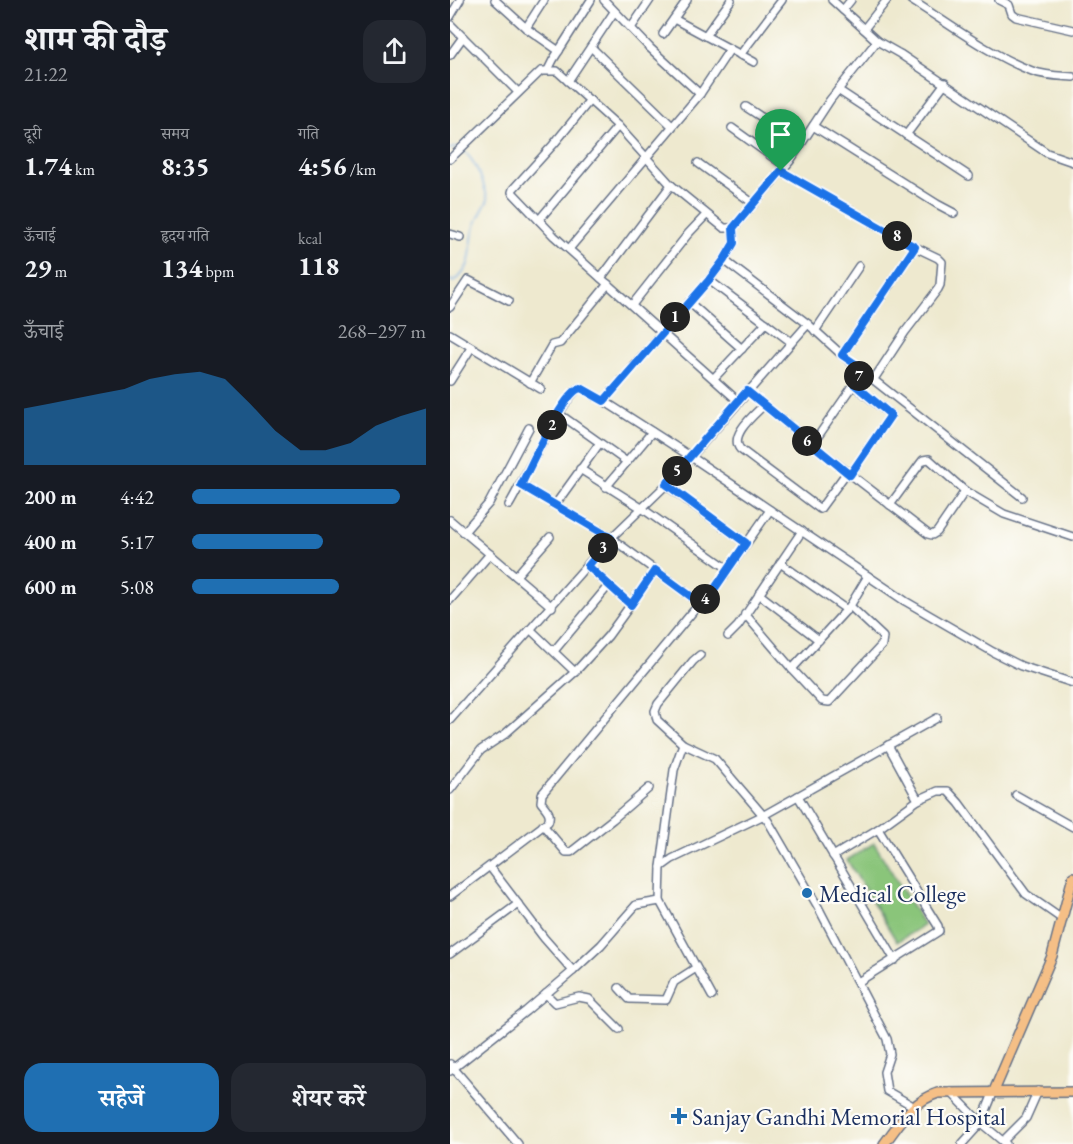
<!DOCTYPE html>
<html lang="hi">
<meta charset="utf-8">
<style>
:root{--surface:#171b24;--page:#242831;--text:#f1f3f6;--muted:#9ea1a6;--accent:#1f6fb2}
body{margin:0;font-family:"EB Garamond","Noto Serif Devanagari",serif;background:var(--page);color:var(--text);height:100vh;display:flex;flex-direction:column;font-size:22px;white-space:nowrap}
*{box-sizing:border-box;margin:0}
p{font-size:20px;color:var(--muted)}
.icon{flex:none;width:33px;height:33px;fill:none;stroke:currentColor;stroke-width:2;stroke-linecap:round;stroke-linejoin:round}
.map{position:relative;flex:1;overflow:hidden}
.side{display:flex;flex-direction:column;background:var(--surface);width:450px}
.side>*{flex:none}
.pin{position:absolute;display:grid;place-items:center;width:51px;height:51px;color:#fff;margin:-62px -26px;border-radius:50% 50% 50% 0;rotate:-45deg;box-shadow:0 0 6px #0007}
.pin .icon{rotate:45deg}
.km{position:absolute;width:30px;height:30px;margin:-15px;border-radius:50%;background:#222;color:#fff;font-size:16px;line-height:30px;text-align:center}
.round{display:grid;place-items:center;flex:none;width:63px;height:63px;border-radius:18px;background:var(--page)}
.head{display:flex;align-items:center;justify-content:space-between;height:102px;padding:0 24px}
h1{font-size:33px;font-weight:700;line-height:45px}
.figures{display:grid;grid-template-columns:repeat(3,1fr);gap:9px;height:102px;padding:6px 24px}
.figures div{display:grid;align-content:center}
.figures b{font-size:26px;font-weight:700}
.figures small{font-size:16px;font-weight:400}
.figures p{font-size:16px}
.chart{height:168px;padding:12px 24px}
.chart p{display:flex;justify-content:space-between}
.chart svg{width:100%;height:108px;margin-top:6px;fill:var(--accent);opacity:.7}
.action{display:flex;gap:12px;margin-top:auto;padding:12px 24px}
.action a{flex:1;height:69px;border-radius:18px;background:var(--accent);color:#fff;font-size:24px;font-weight:700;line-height:69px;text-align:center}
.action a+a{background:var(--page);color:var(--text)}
ul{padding:0 24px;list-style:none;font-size:20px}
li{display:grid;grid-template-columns:96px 72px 1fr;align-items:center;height:45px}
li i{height:15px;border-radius:8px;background:var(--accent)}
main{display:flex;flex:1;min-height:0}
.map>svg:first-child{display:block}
.green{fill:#8ac57a;stroke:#527a6c;stroke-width:1.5}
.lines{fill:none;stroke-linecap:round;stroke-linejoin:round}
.stream{stroke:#76abe3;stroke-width:1.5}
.minor-casing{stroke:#657086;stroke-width:10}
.major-casing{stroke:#657086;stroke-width:12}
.minor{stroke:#fff;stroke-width:7}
.major{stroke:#f5bf86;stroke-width:9}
.route-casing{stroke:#fff;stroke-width:12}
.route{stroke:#1a73e8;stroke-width:8}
.poi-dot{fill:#1f6fb2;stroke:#fdfcf7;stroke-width:2}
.labels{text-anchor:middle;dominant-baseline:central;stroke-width:4.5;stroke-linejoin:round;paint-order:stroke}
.poi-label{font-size:24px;fill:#1b2f5e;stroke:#fdfcf7;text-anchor:start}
</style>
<main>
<section class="side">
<div class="head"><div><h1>शाम की दौड़</h1><p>21:22</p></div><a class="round"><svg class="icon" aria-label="share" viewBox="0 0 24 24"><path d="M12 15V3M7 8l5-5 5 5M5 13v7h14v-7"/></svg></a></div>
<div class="figures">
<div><p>दूरी</p><b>1.74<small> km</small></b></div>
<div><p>समय</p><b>8:35</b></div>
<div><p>गति</p><b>4:56<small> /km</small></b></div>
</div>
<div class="figures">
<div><p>ऊँचाई</p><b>29<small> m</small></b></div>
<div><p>हृदय गति</p><b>134<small> bpm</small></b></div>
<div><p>kcal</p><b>118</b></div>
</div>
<div class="chart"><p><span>ऊँचाई</span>268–297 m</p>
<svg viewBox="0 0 160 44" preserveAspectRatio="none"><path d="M0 44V21L10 19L20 17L30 15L40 13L50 9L60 7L70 6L80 9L90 19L100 30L110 38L120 38L130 35L140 28L150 24L160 21V44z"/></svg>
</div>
<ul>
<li><b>200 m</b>4:42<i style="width:89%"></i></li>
<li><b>400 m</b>5:17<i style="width:56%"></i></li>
<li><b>600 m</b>5:08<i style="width:63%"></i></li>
</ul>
<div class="action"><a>सहेजें</a><a>शेयर करें</a></div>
</section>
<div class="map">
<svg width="623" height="1144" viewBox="0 0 623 1144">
<rect width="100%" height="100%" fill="#fdfcf7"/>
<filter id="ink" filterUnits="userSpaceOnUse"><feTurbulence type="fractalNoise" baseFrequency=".0167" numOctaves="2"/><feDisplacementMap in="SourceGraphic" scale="12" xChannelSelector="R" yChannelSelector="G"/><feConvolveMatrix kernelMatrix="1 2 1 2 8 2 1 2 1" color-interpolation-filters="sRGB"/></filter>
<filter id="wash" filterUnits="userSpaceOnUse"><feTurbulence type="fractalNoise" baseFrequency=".008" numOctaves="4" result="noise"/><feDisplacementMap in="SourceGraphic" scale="24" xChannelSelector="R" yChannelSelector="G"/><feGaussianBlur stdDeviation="1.35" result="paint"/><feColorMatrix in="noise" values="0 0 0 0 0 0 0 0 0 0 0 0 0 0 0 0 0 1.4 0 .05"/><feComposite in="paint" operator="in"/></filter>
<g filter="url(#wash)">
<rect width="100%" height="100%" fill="#eee9cf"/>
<!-- green -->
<path class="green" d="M424 843 474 925 447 942 397 860Z"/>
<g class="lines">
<!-- stream -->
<g class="stream">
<path d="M0 149 8 147"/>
<path d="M0 280 4 282C27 263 17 250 25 226 28 217 34 208 38 200 34 184 26 162 14 151"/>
</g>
</g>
</g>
<g filter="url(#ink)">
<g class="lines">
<defs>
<g id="minor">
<path d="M45 0 76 28 109 51"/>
<path d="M154 0 200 48 250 94"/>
<path d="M382 0 427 41"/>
<path d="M461 0C498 23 541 56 582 71 595 76 609 76 623 77"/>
<path d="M549 0 559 5 562 14 566 17 623 30"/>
<path d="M393 10 401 0"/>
<path d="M0 17 10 0"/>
<path d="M224 19 304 62"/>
<path d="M0 24 68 92"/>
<path d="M76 28 94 0"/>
<path d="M181 28 200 0"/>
<path d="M414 29 437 0"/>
<path d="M213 34 237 0"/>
<path d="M255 36 281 0"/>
<path d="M141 47 222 126"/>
<path d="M0 55 13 37"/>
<path d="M290 55 332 0"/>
<path d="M98 70 103 60 141 0"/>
<path d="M118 81 164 12"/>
<path d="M388 90 519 176"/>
<path d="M140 100 103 145 63 189 62 192 104 236 288 401"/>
<path d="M296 107 351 143"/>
<path d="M363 126 487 204 504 213"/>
<path d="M282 128 335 166"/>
<path d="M456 135 495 83"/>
<path d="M0 159 91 71H107L168 126 221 185 274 228H283L340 161 380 100 427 41 450 54 597 153 623 162"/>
<path d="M248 163 304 204"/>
<path d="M331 171 465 247 488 258 492 262 490 285 488 289 455 332 424 379"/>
<path d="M89 220 168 126"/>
<path d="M0 234 10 237"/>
<path d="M119 249 250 94 280 49"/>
<path d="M274 260 284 243 283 228"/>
<path d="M151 278 221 185"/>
<path d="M259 280 341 342"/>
<path d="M239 302 292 349"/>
<path d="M182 305 238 234 256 215"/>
<path d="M0 307 18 280 59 301"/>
<path d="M365 331 409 266"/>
<path d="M0 334 91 389"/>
<path d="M392 355 465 247"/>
<path d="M264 378 316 323"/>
<path d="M0 381 21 348"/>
<path d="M80 383 102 345 110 343 158 284"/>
<path d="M297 391 369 450 478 534 482 535 487 532 515 491"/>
<path d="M154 401 259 280 274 260 358 324"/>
<path d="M314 405C304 415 279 435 290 449L370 509 397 472"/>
<path d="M108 413 177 462"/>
<path d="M362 445 414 370"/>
<path d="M130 469 193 509 277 568"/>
<path d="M400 475 441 415 404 385"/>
<path d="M71 485 161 538 250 603"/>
<path d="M216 485 296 543"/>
<path d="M156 487 202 432"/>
<path d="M59 505C71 486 115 390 131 388L154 401 240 456 455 601 543 652 571 666 623 683"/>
<path d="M105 505 149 444"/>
<path d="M440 505 470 464 473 460 479 459 515 491 554 514 623 537"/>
<path d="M0 520 102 607"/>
<path d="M14 532 39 503 79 428"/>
<path d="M330 563 397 610"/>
<path d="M138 566 181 605"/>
<path d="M66 576 100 537"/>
<path d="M309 594 369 640"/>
<path d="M0 600 40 554"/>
<path d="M295 614 342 669 400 606 418 576"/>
<path d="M278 636 288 626 352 531"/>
<path d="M104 651 159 585"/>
<path d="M250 655 243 661 208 704 205 711 207 720 233 744 265 759 318 821 367 905 437 1039 440 1054 434 1072 437 1091 463 1106"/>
<path d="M342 669 372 701 379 702 432 645 433 637 400 606"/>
<path d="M125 672 158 636 205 571"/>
<path d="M0 720 161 538 216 485 358 324 392 355 572 497"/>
<path d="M0 790 31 750 55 734 125 672 81 630"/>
<path d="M566 795 623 827"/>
<path d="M348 796 445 960"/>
<path d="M468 800 488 791H498L509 803 576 894 612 919"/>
<path d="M93 825 116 852H121L163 819 199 788"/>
<path d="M383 856 428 829 468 800 438 745"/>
<path d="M40 867 94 938 123 971"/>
<path d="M211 867 224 770 233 744"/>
<path d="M0 896 98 822C102 813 96 809 91 802L92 794 250 603 261 594 320 510"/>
<path d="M0 954 68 904"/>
<path d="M408 982 489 931 488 926 428 829"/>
<path d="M169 988 179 999 216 1000 224 982 246 968"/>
<path d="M96 994 105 1003 129 997 139 999 169 1029"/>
<path d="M262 996 210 901 211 867 222 859 314 815 487 718"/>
<path d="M0 1064 68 1144"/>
<path d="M0 1071 76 1011 123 971 151 945 186 905 210 901"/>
<path d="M501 1092 531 1123 556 1144"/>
<path d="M553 1141 576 1118 588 1091"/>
<path d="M512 1144 531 1123 544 1091"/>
</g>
<g id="major">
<path d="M544 1091 602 956 623 877"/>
<path d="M434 1144C451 1122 461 1102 488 1093L623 1092"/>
</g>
</defs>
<!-- minor casing -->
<use href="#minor" class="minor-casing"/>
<!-- major casing -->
<use href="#major" class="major-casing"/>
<!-- minor -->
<use href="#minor" class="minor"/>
<!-- major -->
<use href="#major" class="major"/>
</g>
</g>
<g class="lines" filter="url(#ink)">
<defs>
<path id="route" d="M331 171 465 247 392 355 414 370 404 384 441 415 400 475 297 391 216 484 296 543 261 594 250 603 205 570 181 605 138 566 161 538 71 485C80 468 114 390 131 388L154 401 259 280 274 260 284 243 283 228Z"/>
</defs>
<!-- route casing -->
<use href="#route" class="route-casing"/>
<!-- route -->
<use href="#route" class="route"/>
</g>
<!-- markers -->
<g class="poi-dot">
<circle cx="357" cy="893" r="6"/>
<path d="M226 1107h6v6h6v6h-6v6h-6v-6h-6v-6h6z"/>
</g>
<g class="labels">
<!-- poi labels -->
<g class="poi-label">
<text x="369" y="893">Medical College</text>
<text x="242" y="1116">Sanjay Gandhi Memorial Hospital</text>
</g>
</g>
</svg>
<div class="pin" style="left:331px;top:171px;background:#1e9e55"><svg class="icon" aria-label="arrive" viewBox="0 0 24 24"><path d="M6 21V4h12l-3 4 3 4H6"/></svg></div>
<b class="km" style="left:225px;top:317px">1</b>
<b class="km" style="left:102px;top:425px">2</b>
<b class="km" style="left:153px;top:548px">3</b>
<b class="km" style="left:255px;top:599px">4</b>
<b class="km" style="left:227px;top:471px">5</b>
<b class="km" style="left:357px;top:441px">6</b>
<b class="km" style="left:409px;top:376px">7</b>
<b class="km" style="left:447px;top:236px">8</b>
</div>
</main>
